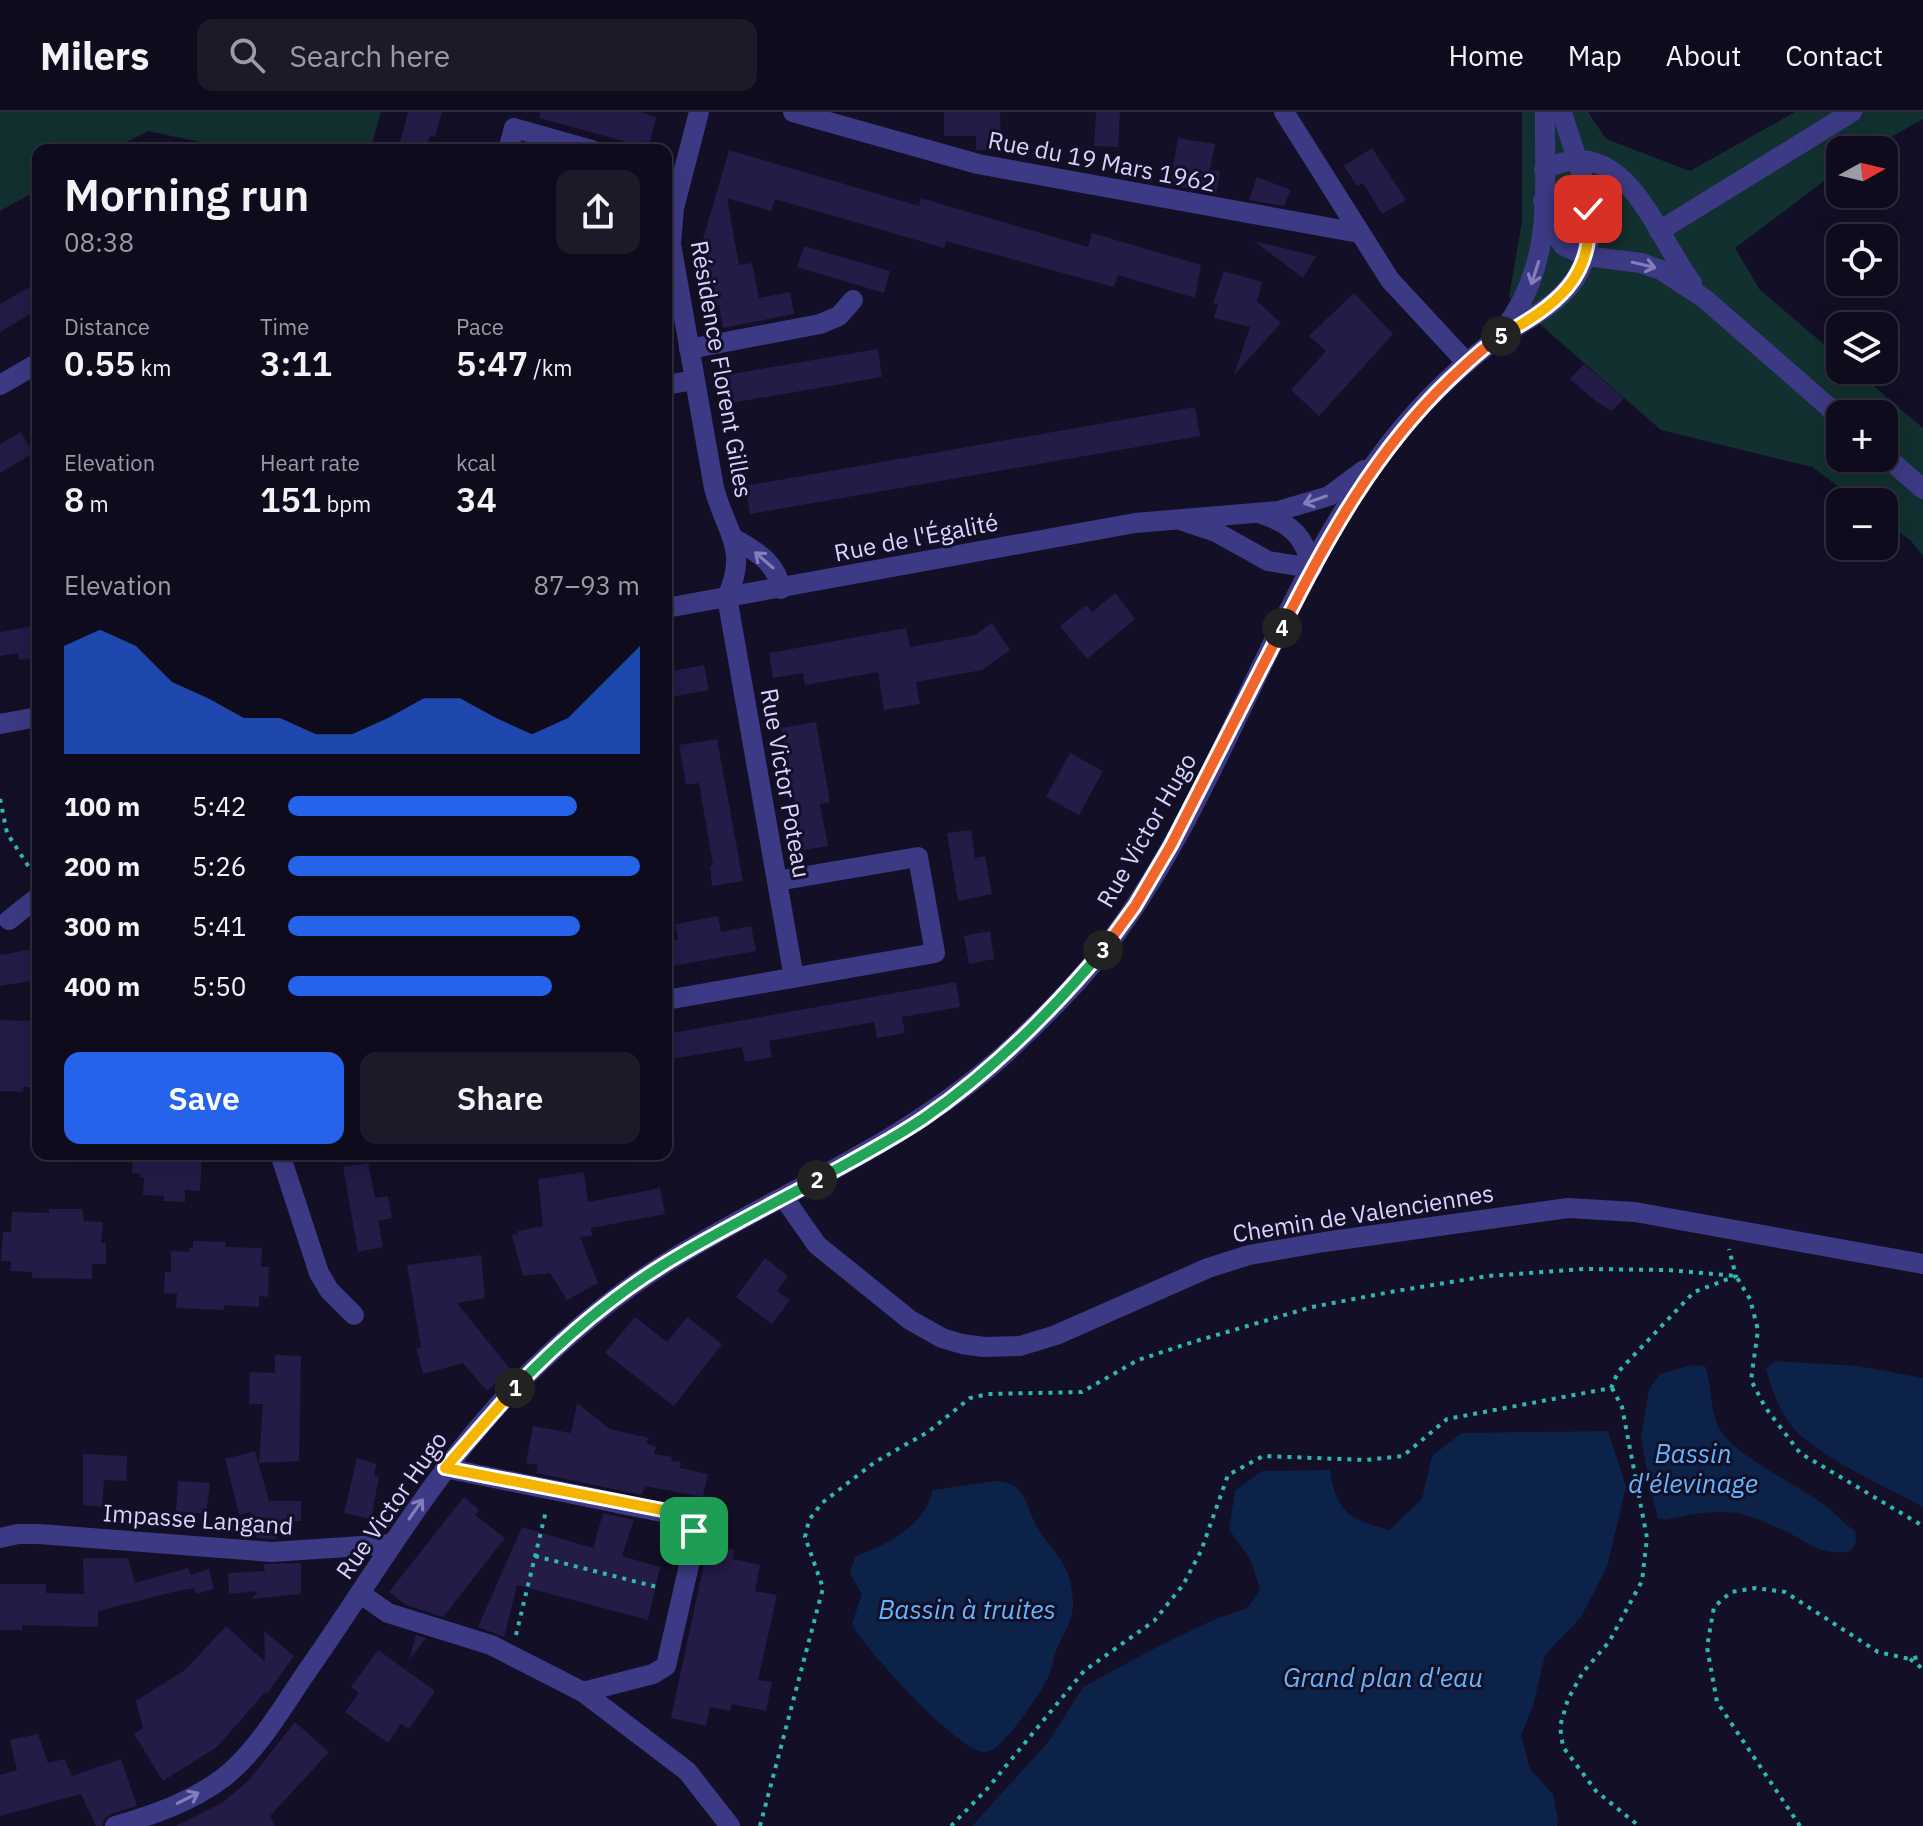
<!DOCTYPE html>
<meta charset="utf-8">
<style>
:root{--surface:#0e0b1c;--page:#1c1929;--text:#f1f3f6;--muted:#9b9ba3;--line:#2e2b3b;--accent:#2563eb}
body{margin:0;font-family:"IBM Plex Sans",sans-serif;background:var(--page);color:var(--text);height:100vh;display:flex;flex-direction:column;font-size:30px;white-space:nowrap}
*{box-sizing:border-box;margin:0}
p{font-size:26px;color:var(--muted)}
.icon{flex:none;width:44px;height:44px;fill:none;stroke:currentColor;stroke-width:2;stroke-linecap:round;stroke-linejoin:round}
.map{position:relative;flex:1;overflow:hidden}
.drawer{position:absolute;left:32px;top:32px;width:640px;height:1016px;display:flex;flex-direction:column;background:var(--surface);border-radius:16px;box-shadow:0 8px 32px #0002,0 0 0 2px var(--line)}
.drawer>*{flex:none}
.needle{width:52px;rotate:82deg}
.fabs{position:absolute;left:1826px;top:24px;display:grid;gap:16px}
.fabs a{display:grid;place-items:center;width:72px;height:72px;border-radius:16px;background:var(--surface);box-shadow:0 8px 32px #0002,0 0 0 2px var(--line);font-size:40px}
.pin{position:absolute;display:grid;place-items:center;width:68px;height:68px;color:#fff;margin:-34px;border-radius:16px;box-shadow:0 4px 12px #0006}
.km{position:absolute;width:40px;height:40px;margin:-20px;border-radius:50%;background:#222;color:#fff;font-size:22px;line-height:40px;text-align:center}
.round{display:grid;place-items:center;flex:none;width:84px;height:84px;border-radius:16px;background:var(--page)}
.headline{display:flex;align-items:center;justify-content:space-between;height:136px;padding:0 32px}
h1{font-size:44px;font-weight:600;line-height:60px}
.figures{display:grid;grid-template-columns:repeat(3,1fr);gap:12px;height:136px;padding:8px 32px}
.figures div{display:grid;align-content:center}
.figures b{font-size:34px;font-weight:600}
.figures small{font-size:22px;font-weight:400}
.figures p{font-size:22px}
.chart{height:224px;padding:16px 32px}
.chart p{display:flex;justify-content:space-between}
.chart svg{width:100%;height:144px;margin-top:8px;fill:var(--accent);opacity:.7}
.primary-button{display:flex;gap:16px;margin-top:auto;padding:16px 32px}
.primary-button a{flex:1;height:92px;border-radius:16px;background:var(--accent);color:#fff;font-size:32px;font-weight:600;line-height:92px;text-align:center}
.primary-button a+a{background:var(--page);color:var(--text)}
ul{padding:0 32px;list-style:none;font-size:26px}
li{display:grid;grid-template-columns:128px 96px 1fr;align-items:center;height:60px}
li i{height:20px;border-radius:10px;background:var(--accent)}
header{display:flex;align-items:center;gap:48px;box-sizing:border-box;height:112px;padding:0 40px;background:var(--surface);border-bottom:2px solid var(--line)}
header strong{font-size:38px}
nav{display:flex;gap:44px;margin-inline-start:auto;font-size:28px}
.search{width:560px;height:72px;background:var(--page);display:flex;align-items:center;gap:20px;box-sizing:border-box;padding:0 28px;border-radius:16px;color:var(--muted);font-size:30px}
.map>svg:first-child{display:block}
.green{fill:#12302f;fill-rule:evenodd}
.water{fill:#0c2248}
.building{fill:#241b47}
.lines{fill:none;stroke-linecap:round;stroke-linejoin:round}
.path{stroke:#2fb8b0;stroke-width:4;stroke-dasharray:4 6;stroke-linecap:butt}
.minor{stroke:#3d3a85;stroke-width:20}
.oneway{stroke:#837fbc}
.split-1-casing{stroke:#fff;stroke-width:16}
.split-2-casing{stroke:#fff;stroke-width:16}
.split-3-casing{stroke:#fff;stroke-width:16}
.split-4-casing{stroke:#fff;stroke-width:16}
.split-5-casing{stroke:#fff;stroke-width:16}
.split-6-casing{stroke:#fff;stroke-width:16}
.split-1{stroke:#f5b400;stroke-width:10}
.split-2{stroke:#22a559;stroke-width:10}
.split-3{stroke:#22a559;stroke-width:10}
.split-4{stroke:#f0652b;stroke-width:10}
.split-5{stroke:#f0652b;stroke-width:10}
.split-6{stroke:#f5b400;stroke-width:10}
.labels{text-anchor:middle;dominant-baseline:central;stroke-width:6;stroke-linejoin:round;paint-order:stroke}
.street-label{font-size:24px;fill:#d9d4ff;stroke:#130f26}
.water-label{font-size:26px;font-style:italic;fill:#62b6ff;stroke:#130f26}
</style>
<header>
<strong>Milers</strong>
<div class="search"><svg class="icon" aria-label="search" viewBox="0 0 24 24"><circle cx="10" cy="10" r="6"/><path d="M15 15l6 6"/></svg>Search here</div>
<nav><a>Home</a><a>Map</a><a>About</a><a>Contact</a></nav>
</header>
<div class="map">
<svg width="1923" height="1714" viewBox="0 0 1923 1714">
<rect width="100%" height="100%" fill="#130f26"/>
<!-- green -->
<g class="green">
<path d="M0 0H381L370 38H238L148 19 112 38H38V78L0 99Z"/>
<path d="M1522 0H1588L1606 27 1690 59 1795 0H1923V7L1868 38H1840V57L1735 136 1760 178 1840 246V258H1855L1923 316V444L1911 429 1884 409V390H1859L1812 355 1661 318 1509 185 1522 109ZM1840 302H1884V346H1840Z"/>
</g>
<!-- water -->
<g class="water">
<path d="M1775 1249 1858 1254 1923 1266V1395C1884 1374 1833 1352 1800 1323 1782 1307 1772 1280 1766 1257Z"/>
<path d="M1693 1253 1705 1254C1712 1273 1710 1296 1718 1314 1732 1344 1800 1373 1827 1395 1837 1403 1844 1412 1855 1419L1856 1429 1851 1439C1827 1444 1813 1435 1793 1423 1778 1415 1757 1406 1741 1402 1716 1397 1689 1402 1666 1408L1658 1406 1649 1371 1641 1325 1649 1277 1660 1262Z"/>
<path d="M1608 1319 1626 1375 1607 1455 1581 1505 1545 1543 1533 1594 1521 1623 1530 1657 1553 1682 1558 1707 1557 1714H972L1049 1629 1083 1575 1157 1535 1213 1508 1247 1496 1260 1478 1252 1451 1229 1417 1235 1379 1262 1359 1330 1358C1336 1401 1350 1407 1389 1418L1422 1387 1432 1344 1462 1321Z"/>
<path d="M995 1369C1027 1370 1024 1391 1036 1413 1053 1443 1070 1447 1073 1488 1075 1508 1060 1526 1054 1545 1051 1555 1050 1564 1044 1573 1035 1588 1002 1639 986 1640 960 1643 865 1537 852 1512L862 1482 850 1462 855 1445C887 1432 924 1415 933 1378Z"/>
</g>
<!-- building -->
<g class="building">
<path d="M408 0H442L435 25 430 23 426 38H398Z"/>
<path d="M540 0H640L656 5 650 30 642 29 641 34 539 6Z"/>
<path d="M944 0H1000L1001 38H976V24H944Z"/>
<path d="M1096 0H1120L1118 35 1094 34Z"/>
<path d="M1178 26 1215 32 1210 58 1220 59 1216 82 1170 73Z"/>
<path d="M1372 36 1406 88 1382 102 1363 71 1357 74 1344 54Z"/>
<path d="M729 38 919 94 921 86 1088 135 1092 121 1201 153 1195 186 1118 163 1114 175 946 129 944 136 775 87 771 99 727 86 739 153 752 151 759 186 790 180 794 202 723 216 719 193 713 194 702 131Z"/>
<path d="M1257 65 1291 78 1284 94 1249 88Z"/>
<path d="M1254 129 1316 144 1303 166Z"/>
<path d="M804 134 890 159 884 181 797 155Z"/>
<path d="M1224 159 1262 170 1257 189 1281 211 1234 263 1250 215 1214 206 1218 192 1213 191Z"/>
<path d="M38 170V197L0 220V192Z"/>
<path d="M1354 181 1393 222 1319 304 1291 278 1326 239 1309 224Z"/>
<path d="M878 237 882 265 731 291 726 263Z"/>
<path d="M1584 252 1624 286 1612 299 1597 290 1570 267Z"/>
<path d="M1195 295 1200 324 750 402 745 374Z"/>
<path d="M21 320 33 341 0 361V332Z"/>
<path d="M1115 481 1135 507 1087 547 1060 514 1086 493 1092 500Z"/>
<path d="M992 511 1010 538 982 558 916 570 920 592 884 598 878 560 805 573 803 561 773 566 769 541 906 516 910 535 975 523Z"/>
<path d="M38 513V545L19 548 18 541 0 544V520Z"/>
<path d="M704 553 709 578 666 586V560Z"/>
<path d="M816 610 830 690 820 692 828 734 803 738 781 616Z"/>
<path d="M717 627 743 769 712 774 710 754 713 753 699 671 686 673 679 633Z"/>
<path d="M1070 641 1103 659 1079 703 1046 685Z"/>
<path d="M971 718 975 746 985 744 992 782 958 789 947 721Z"/>
<path d="M718 804 721 820 751 814 756 839 666 855V830L678 828 675 812Z"/>
<path d="M990 819 994 847 969 852 964 824Z"/>
<path d="M38 836V868L0 874V843Z"/>
<path d="M956 870 960 895 902 905 905 921 877 926 874 910 769 929 772 945 745 950 742 935 666 948V922Z"/>
<path d="M0 908 38 909 37 976 24 975 23 980 0 979Z"/>
<path d="M133 1042H202L200 1079 185 1078V1090L163 1089 164 1084 143 1083 144 1065H140V1062L132 1061Z"/>
<path d="M368 1051 375 1086 388 1084 392 1106 378 1109 383 1135 358 1140 343 1055Z"/>
<path d="M584 1060 588 1090 660 1076 665 1102 591 1116 592 1124 580 1125 598 1171 567 1188 550 1161 523 1164 512 1123 518 1122V1119L543 1114 538 1067Z"/>
<path d="M49 1097H82L84 1109 103 1110 101 1131H106V1152H92V1167L32 1166V1160L10 1159 11 1149H1L3 1120H11L12 1100 49 1101Z"/>
<path d="M193 1129 226 1130 225 1135 262 1136 261 1155H269L268 1185 259 1184V1195L224 1193V1198L176 1196 177 1182 164 1181 165 1160H171V1139L189 1140V1136H193Z"/>
<path d="M481 1143 485 1186 457 1191 510 1257 487 1279 463 1251 423 1262 416 1236 421 1235 407 1153Z"/>
<path d="M765 1146 788 1164 777 1179 790 1188 772 1212 736 1185Z"/>
<path d="M635 1205 667 1230 687 1205 722 1232 674 1294 605 1241Z"/>
<path d="M275 1243 301 1244 299 1349 259 1351 263 1292H249L250 1260 275 1261Z"/>
<path d="M577 1291 610 1317 649 1326 646 1331 656 1335 654 1342 672 1345 671 1349 681 1350 680 1356 708 1362 703 1385 645 1374 642 1383 536 1361 538 1353 526 1351 533 1314 571 1321Z"/>
<path d="M255 1339 269 1389H301V1409L273 1410 277 1427 257 1426 251 1400 239 1403 225 1347Z"/>
<path d="M83 1342 127 1344 126 1369 104 1368 102 1395 83 1393Z"/>
<path d="M357 1346 376 1352 374 1364 379 1365 371 1407 344 1401Z"/>
<path d="M178 1369 210 1371 206 1402 176 1400Z"/>
<path d="M464 1385 479 1398 475 1403 505 1426 443 1505 406 1493 389 1480Z"/>
<path d="M603 1401 634 1408 622 1444 660 1455 648 1508 517 1473 504 1525 478 1515 522 1415 593 1436Z"/>
<path d="M708 1433 734 1438 733 1447 760 1453 755 1479 777 1483 758 1568 772 1570 766 1599 732 1592 730 1599 710 1595 706 1614 671 1606Z"/>
<path d="M83 1446H128L135 1471 188 1456 191 1463 209 1457 214 1477 196 1482 194 1476 173 1480 98 1499V1515L22 1513V1518H0V1472H46V1481L84 1482Z"/>
<path d="M301 1451V1482L251 1487 258 1479 229 1482 228 1461 265 1459 263 1452Z"/>
<path d="M226 1514 265 1550 264 1519 294 1544 266 1583V1579L217 1635 163 1669 134 1622 143 1616 136 1589 185 1558Z"/>
<path d="M416 1523 426 1526 409 1548Z"/>
<path d="M378 1538 435 1579 409 1617 401 1612 388 1631 345 1600 359 1581 351 1575Z"/>
<path d="M295 1610 329 1640 270 1704 275 1714H176L223 1690 249 1668Z"/>
<path d="M38 1622 48 1651 64 1647 72 1664 121 1647 137 1694 111 1702 105 1706 102 1714H96L81 1682 0 1704V1663L17 1658 10 1628Z"/>
</g>
<g class="lines">
<!-- path -->
<g class="path">
<path d="M0 687 7 721 34 763"/>
<path d="M1612 1276 1622 1295 1647 1426 1642 1469 1609 1530 1583 1560 1568 1587 1560 1614 1563 1635 1596 1679 1639 1714"/>
<path d="M535 1444 661 1476"/>
<path d="M516 1523 546 1399"/>
<path d="M1910 1547 1923 1557"/>
<path d="M760 1714 823 1476 805 1425 809 1408 822 1391 875 1350 928 1320 970 1286 988 1282 1082 1280 1138 1248 1193 1230 1312 1195 1396 1179 1488 1164 1583 1157 1668 1158 1736 1164 1750 1187 1758 1218 1751 1268 1765 1295 1800 1341 1923 1414"/>
<path d="M951 1714 987 1677 1084 1559 1154 1509 1183 1473 1201 1439 1228 1363 1263 1344 1366 1348 1403 1344 1447 1307 1611 1276 1618 1260 1694 1180 1736 1164 1729 1137"/>
<path d="M1800 1714 1717 1590 1707 1535 1714 1495 1731 1480 1756 1476 1785 1480 1878 1540 1910 1547 1923 1544"/>
</g>
<!-- minor -->
<g class="minor">
<path d="M699 0 674 96 671 132 714 376C726 421 749 436 727 485L794 866"/>
<path d="M793 0 978 52 1359 121"/>
<path d="M1284 0 1390 168 1467 251"/>
<path d="M508 38 514 16 592 38"/>
<path d="M1544 58C1625 15 1656 125 1692 171"/>
<path d="M1543 89 1556 123 1564 134 1586 144 1641 151 1661 158 1705 187 1840 305"/>
<path d="M1659 119 1852 0"/>
<path d="M1502 220C1555 152 1544 82 1545 0"/>
<path d="M689 237 820 212 839 204 853 188"/>
<path d="M0 273 38 251"/>
<path d="M666 273 694 268"/>
<path d="M1884 343 1923 377"/>
<path d="M1261 402C1291 411 1305 425 1312 456"/>
<path d="M1183 409 1216 420 1268 449 1312 456"/>
<path d="M735 427C758 441 776 450 781 477"/>
<path d="M666 496 1135 411 1278 399 1329 384 1364 358"/>
<path d="M0 612 38 605"/>
<path d="M9 808 38 785"/>
<path d="M666 888 935 841 918 745 777 769"/>
<path d="M280 1042 319 1161 329 1178 354 1203"/>
<path d="M784 1086 817 1133 910 1208 942 1226 962 1232 984 1235 1020 1234 1056 1223 1208 1156 1249 1143 1324 1130 1568 1096 1635 1100 1923 1152"/>
<path d="M0 1426 18 1422H39L272 1440 392 1432"/>
<path d="M361 1482 388 1501 491 1533 583 1580 653 1562 666 1554 695 1427 692 1411 686 1405 445 1356"/>
<path d="M583 1580 687 1659 730 1714"/>
<path d="M115 1714C153 1703 191 1690 223 1666 259 1638 284 1592 310 1555 378 1458 436 1355 520 1270 564 1226 613 1184 666 1151 781 1079 905 1033 1007 940 1043 906 1082 868 1112 827 1222 678 1272 492 1381 343 1411 302 1449 264 1488 233 1520 209 1559 197 1579 160 1606 110 1576 49 1562 0"/>
</g>
</g>
<!-- one-way arrows -->
<defs><path id="oneway-shaft" d="M-6 0H5M1.5-3L5.5 0L1.5 3" fill="none" stroke-width="1.6" stroke-linecap="round" stroke-linejoin="round" transform="scale(2)"/></defs>
<g class="oneway">
<use href="#oneway-shaft" transform="translate(1644 153) rotate(13)"/>
<use href="#oneway-shaft" transform="translate(1535 161) rotate(108)"/>
<use href="#oneway-shaft" transform="translate(1315 388) rotate(161)"/>
<use href="#oneway-shaft" transform="translate(764 448) rotate(-139)"/>
<use href="#oneway-shaft" transform="translate(416 1397) rotate(-55)"/>
<use href="#oneway-shaft" transform="translate(188 1686) rotate(-27)"/>
</g>
<g class="lines">
<defs>
<path id="split-1" d="M515 1276 445 1356 678 1401 686 1405 694 1419"/>
<path id="split-2" d="M515 1276C560 1229 611 1185 666 1151 715 1121 767 1095 817 1068"/>
<path id="split-3" d="M817 1068C853 1048 890 1029 924 1006 991 960 1050 901 1103 838"/>
<path id="split-4" d="M1103 838 1135 794 1171 733 1282 516"/>
<path id="split-5" d="M1282 516C1327 426 1376 338 1449 268 1465 253 1482 236 1501 224"/>
<path id="split-6" d="M1501 224C1555 194 1596 166 1588 97"/>
</defs>
<!-- split-1 casing -->
<use href="#split-1" class="split-1-casing"/>
<!-- split-2 casing -->
<use href="#split-2" class="split-2-casing"/>
<!-- split-3 casing -->
<use href="#split-3" class="split-3-casing"/>
<!-- split-4 casing -->
<use href="#split-4" class="split-4-casing"/>
<!-- split-5 casing -->
<use href="#split-5" class="split-5-casing"/>
<!-- split-6 casing -->
<use href="#split-6" class="split-6-casing"/>
<!-- split-1 -->
<use href="#split-1" class="split-1"/>
<!-- split-2 -->
<use href="#split-2" class="split-2"/>
<!-- split-3 -->
<use href="#split-3" class="split-3"/>
<!-- split-4 -->
<use href="#split-4" class="split-4"/>
<!-- split-5 -->
<use href="#split-5" class="split-5"/>
<!-- split-6 -->
<use href="#split-6" class="split-6"/>
</g>
<g class="labels">
<!-- street labels -->
<g class="street-label">
<text transform="translate(1102 49) rotate(11)">Rue du 19 Mars 1962</text>
<text transform="translate(722 257) rotate(80)">Résidence Florent Gilles</text>
<text transform="translate(916 425) rotate(-11)">Rue de l'Égalité</text>
<text transform="translate(786 671) rotate(80)">Rue Victor Poteau</text>
<text transform="translate(1146 718) rotate(-60)">Rue Victor Hugo</text>
<text transform="translate(1363 1101) rotate(-9)">Chemin de Valenciennes</text>
<text transform="translate(391 1393) rotate(-55)">Rue Victor Hugo</text>
<text transform="translate(198 1407) rotate(4)">Impasse Langand</text>
</g>
<!-- water labels -->
<g class="water-label">
<text x="1693" y="1341">Bassin<tspan x="1693" dy="30">d'élevinage</tspan></text>
<text x="967" y="1497">Bassin à truites</text>
<text x="1383" y="1565">Grand plan d'eau</text>
</g>
</g>
</svg>
<div class="fabs">
<a><svg class="needle" viewBox="-14 -14 28 28"><path d="M0-13l5 13h-10z" fill="#e53935"/><path d="M0 13l5-13h-10z" fill="#9b9ba3"/></svg></a>
<a><svg class="icon" aria-label="locate" viewBox="0 0 24 24"><circle cx="12" cy="12" r="6"/><path d="M12 2v4M12 18v4M2 12h4M18 12h4"/></svg></a>
<a><svg class="icon" aria-label="layers" viewBox="0 0 24 24"><path d="M12 4l9 5-9 5-9-5zM3 14l9 5 9-5"/></svg></a>
<a>+</a>
<a>−</a>
</div>
<div class="pin" style="left:694px;top:1419px;background:#1e9e55"><svg class="icon" aria-label="arrive" viewBox="0 0 24 24"><path d="M6 21V4h12l-3 4 3 4H6"/></svg></div>
<div class="pin" style="left:1588px;top:97px;background:#d93025"><svg class="icon" aria-label="check" viewBox="0 0 24 24"><path d="M5 12l5 5 9-10"/></svg></div>
<b class="km" style="left:515px;top:1276px">1</b>
<b class="km" style="left:817px;top:1068px">2</b>
<b class="km" style="left:1103px;top:838px">3</b>
<b class="km" style="left:1282px;top:516px">4</b>
<b class="km" style="left:1501px;top:224px">5</b>
<section class="drawer">
<div class="headline"><div><h1>Morning run</h1><p>08:38</p></div><a class="round"><svg class="icon" aria-label="share" viewBox="0 0 24 24"><path d="M12 15V3M7 8l5-5 5 5M5 13v7h14v-7"/></svg></a></div>
<div class="figures">
<div><p>Distance</p><b>0.55<small> km</small></b></div>
<div><p>Time</p><b>3:11</b></div>
<div><p>Pace</p><b>5:47<small> /km</small></b></div>
</div>
<div class="figures">
<div><p>Elevation</p><b>8<small> m</small></b></div>
<div><p>Heart rate</p><b>151<small> bpm</small></b></div>
<div><p>kcal</p><b>34</b></div>
</div>
<div class="chart"><p><span>Elevation</span>87–93 m</p>
<svg viewBox="0 0 160 44" preserveAspectRatio="none"><path d="M0 44V11L10 6L20 11L30 22L40 27L50 33L60 33L70 38L80 38L90 33L100 27L110 27L120 33L130 38L140 33L150 22L160 11V44z"/></svg>
</div>
<ul>
<li><b>100 m</b>5:42<i style="width:82%"></i></li>
<li><b>200 m</b>5:26<i style="width:100%"></i></li>
<li><b>300 m</b>5:41<i style="width:83%"></i></li>
<li><b>400 m</b>5:50<i style="width:75%"></i></li>
</ul>
<div class="primary-button"><a>Save</a><a>Share</a></div>
</section>
</div>
